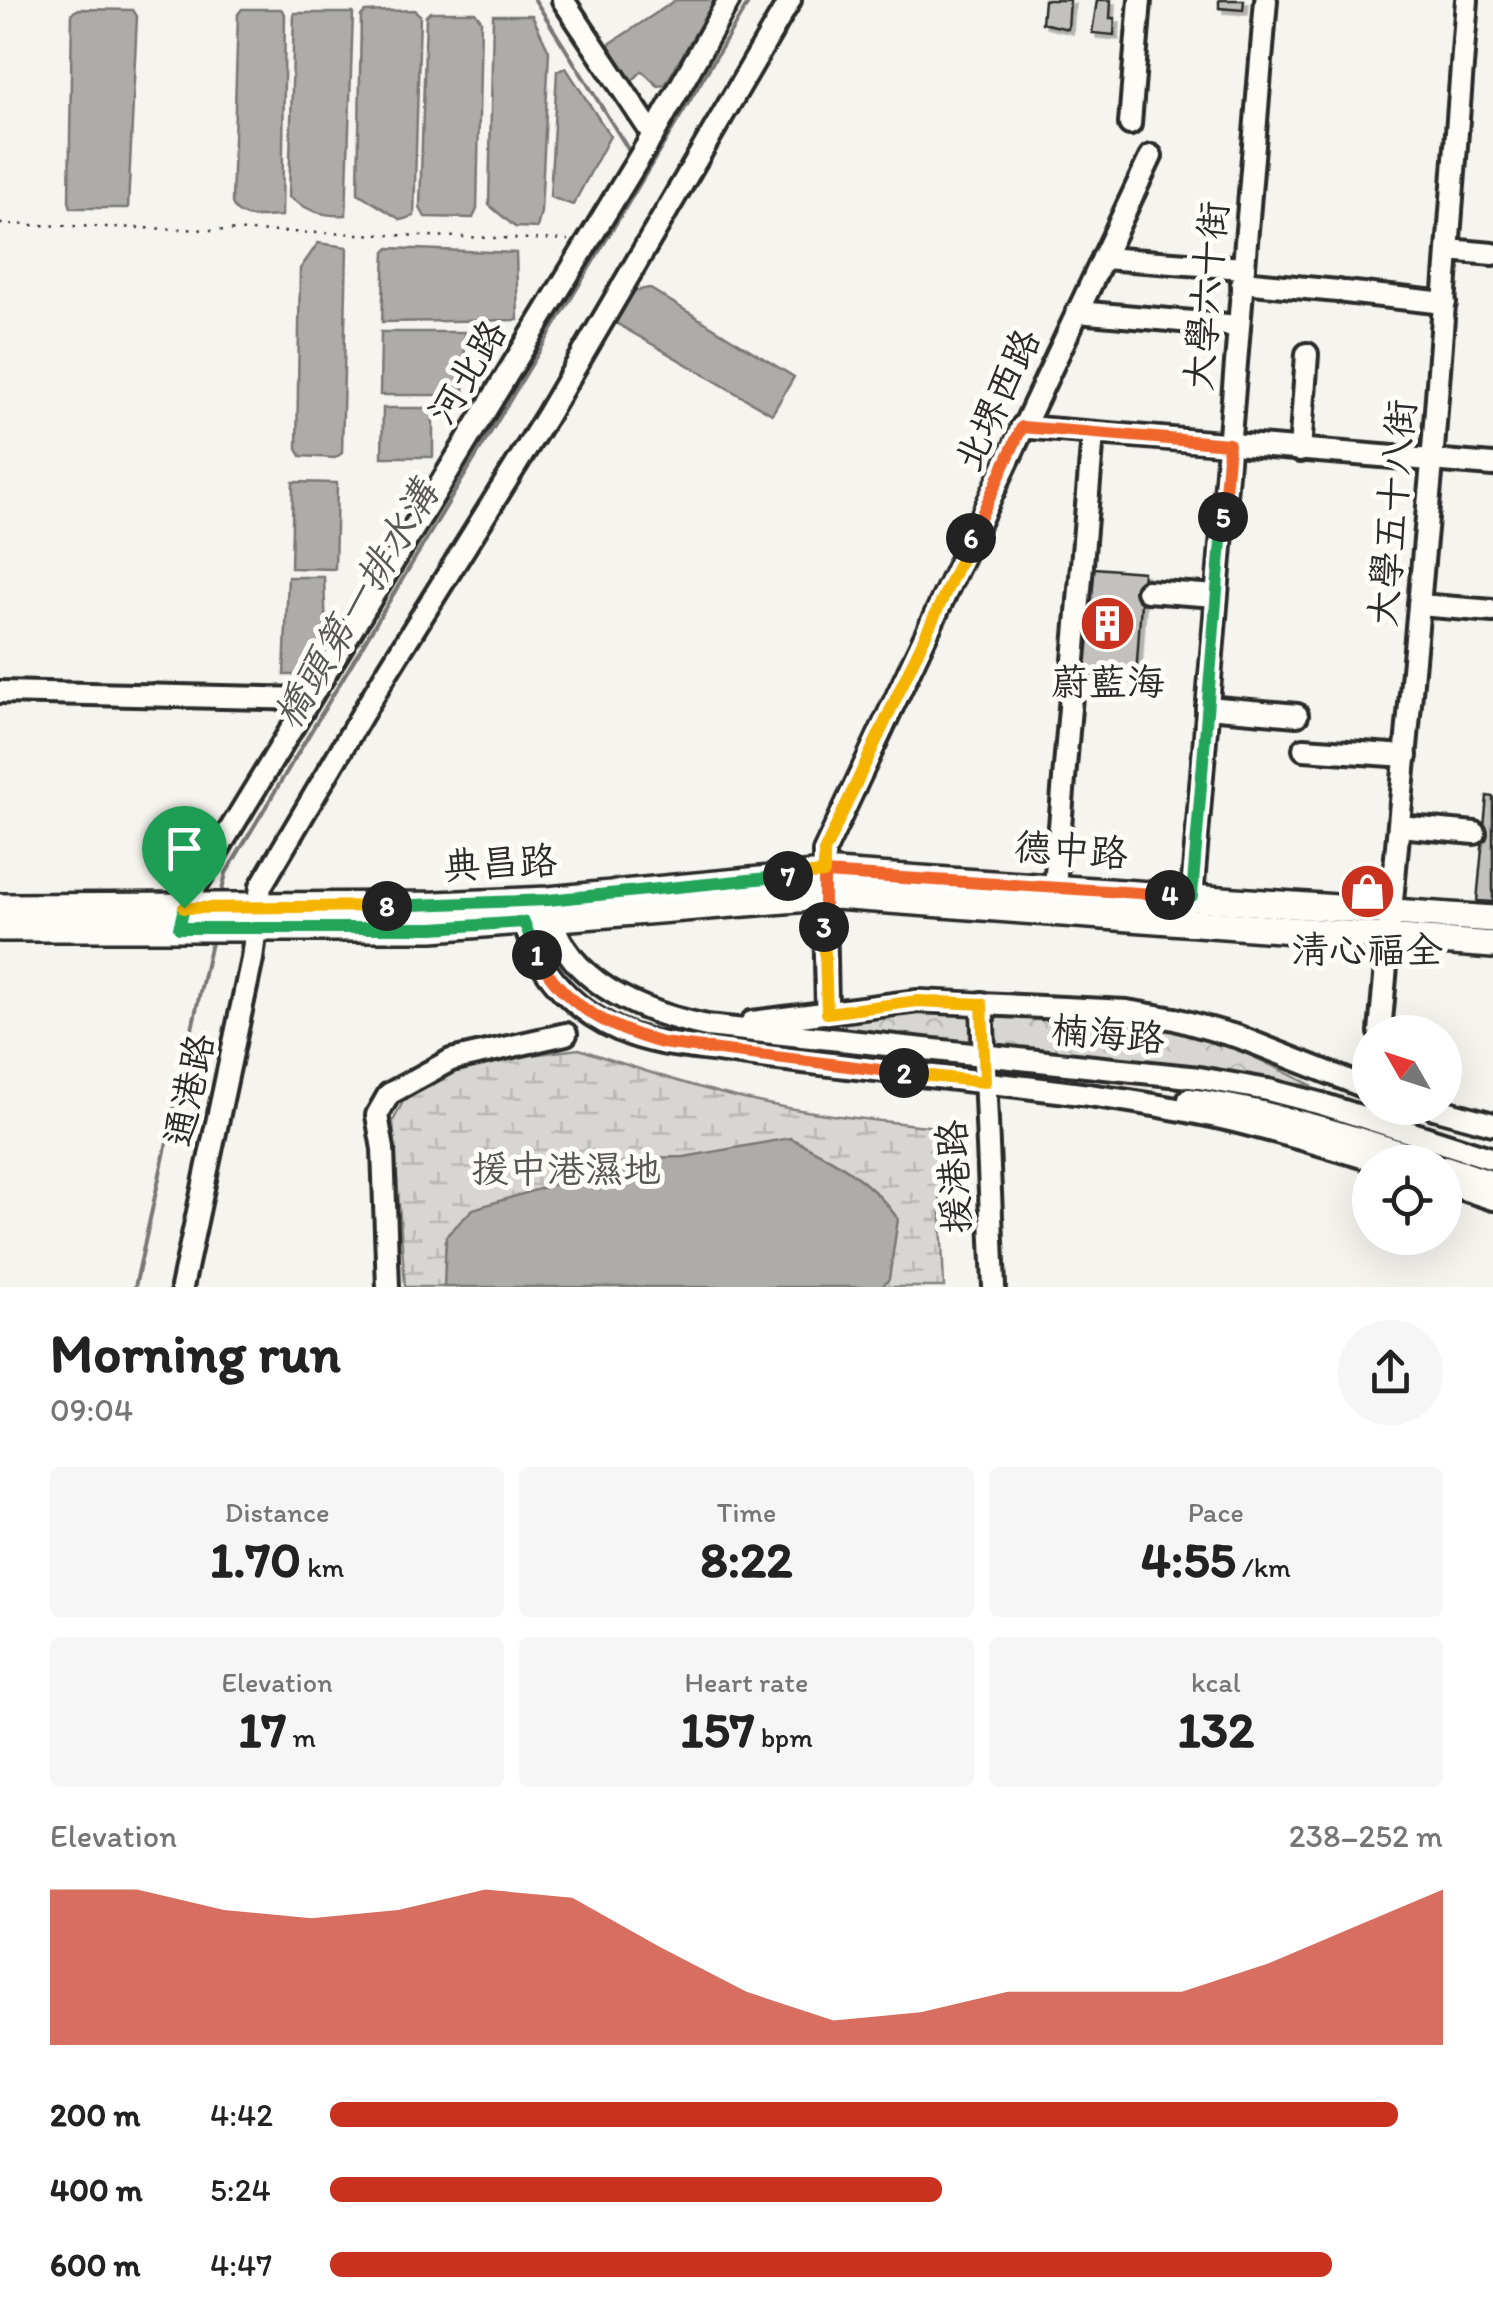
<!DOCTYPE html>
<meta charset="utf-8">
<style>
:root{--surface:#fff;--page:#f6f6f6;--text:#222;--muted:#767676;--accent:#c8321e}
body{margin:0;font-family:Itim,"LXGW WenKai TC",sans-serif;background:var(--page);color:var(--text);height:100vh;display:flex;flex-direction:column;font-size:38px;white-space:nowrap}
*{box-sizing:border-box;margin:0}
p{font-size:32px;color:var(--muted)}
.icon{flex:none;width:55px;height:55px;fill:none;stroke:currentColor;stroke-width:2;stroke-linecap:round;stroke-linejoin:round}
.map{position:relative;height:1287px;overflow:hidden}
.drawer{display:flex;flex-direction:column;background:var(--surface);flex:1}
.drawer>*{flex:none}
.needle{width:65px;rotate:309deg}
.tools{position:absolute;left:1352px;top:1015px;display:grid;gap:20px}
.tools a{display:grid;place-items:center;width:110px;height:110px;border-radius:50%;background:var(--surface);box-shadow:0 10px 40px #0002;font-size:50px}
.pin{position:absolute;display:grid;place-items:center;width:85px;height:85px;color:#fff;margin:-102px -42px;border-radius:50% 50% 50% 0;rotate:-45deg;box-shadow:0 0 10px #0007}
.pin .icon{rotate:45deg}
.km{position:absolute;width:50px;height:50px;margin:-25px;border-radius:50%;background:#222;color:#fff;font-size:28px;line-height:50px;text-align:center}
.round{display:grid;place-items:center;flex:none;width:105px;height:105px;border-radius:52px;background:var(--page)}
.summary{display:flex;align-items:center;justify-content:space-between;height:170px;padding:0 50px}
h1{font-size:55px;font-weight:700;line-height:75px}
.figures{display:grid;grid-template-columns:repeat(3,1fr);gap:15px;height:170px;padding:10px 50px}
.figures div{display:grid;align-content:center;border-radius:10px;background:var(--page);text-align:center}
.figures b{font-size:50px;font-weight:700}
.figures small{font-size:28px;font-weight:400}
.figures p{font-size:28px}
.chart{height:280px;padding:20px 50px}
.chart p{display:flex;justify-content:space-between}
.chart svg{width:100%;height:180px;margin-top:10px;fill:var(--accent);opacity:.7}
ul{padding:0 50px;list-style:none;font-size:32px}
li{display:grid;grid-template-columns:160px 120px 1fr;align-items:center;height:75px}
li i{height:25px;border-radius:12px;background:var(--accent)}
.map>svg:first-child{display:block}
.forest{fill:url(#forest-crowns);stroke:#81807e;stroke-width:2.5}
.wetland{fill:url(#wetland-marsh);stroke:#81807e;stroke-width:2.5}
.water{fill:#adaca9;stroke:#797877;stroke-width:2.5}
.lines{fill:none;stroke-linecap:round;stroke-linejoin:round}
.stream{stroke:#797877;stroke-width:4}
.building{fill:#c2c1be;stroke:#2b2b2b;stroke-width:2.5;filter:url(#shadow)}
.minor-casing{stroke:#2b2b2b;stroke-width:28}
.major-casing{stroke:#2b2b2b;stroke-width:32}
.path{stroke:#2b2b2b;stroke-width:2.5;stroke-dasharray:2.5 8;stroke-linecap:butt}
.minor{stroke:#fdfcf7;stroke-width:20}
.major{stroke:#fdfcf7;stroke-width:25}
.split-1-casing{stroke:#fff;stroke-width:20}
.split-2-casing{stroke:#fff;stroke-width:20}
.split-3-casing{stroke:#fff;stroke-width:20}
.split-4-casing{stroke:#fff;stroke-width:20}
.split-5-casing{stroke:#fff;stroke-width:20}
.split-6-casing{stroke:#fff;stroke-width:20}
.split-7-casing{stroke:#fff;stroke-width:20}
.split-8-casing{stroke:#fff;stroke-width:20}
.split-9-casing{stroke:#fff;stroke-width:20}
.split-1{stroke:#22a559;stroke-width:12}
.split-2{stroke:#f0652b;stroke-width:12}
.split-3{stroke:#f5b400;stroke-width:12}
.split-4{stroke:#f0652b;stroke-width:12}
.split-5{stroke:#22a559;stroke-width:12}
.split-6{stroke:#f0652b;stroke-width:12}
.split-7{stroke:#f5b400;stroke-width:12}
.split-8{stroke:#22a559;stroke-width:12}
.split-9{stroke:#f5b400;stroke-width:12}
.labels{text-anchor:middle;dominant-baseline:central;stroke-width:10;stroke-linejoin:round;paint-order:stroke}
.street-label{font-size:38px;fill:#2b2b2b;stroke:#fdfcf7}
.poi-label{font-size:38px;fill:#2b2b2b;stroke:#fdfcf7}
.park-label{font-size:38px;fill:#565655;stroke:#fdfcf7}
.water-label{font-size:40px;font-style:italic;fill:#585857;stroke:#fdfcf7}
</style>
<div class="map">
<svg width="1493" height="1287" viewBox="0 0 1493 1287">
<defs>
<pattern id="forest-crowns" width="20" height="18" patternUnits="userSpaceOnUse" patternTransform="scale(2.5)"><rect width="20" height="18" fill="#d7d6d2"/><path d="M2 6a3 3 0 1 1 6 0M12 15a3 3 0 1 1 6 0" fill="none" stroke="#b9b8b4"/></pattern>
<pattern id="wetland-marsh" width="20" height="14" patternUnits="userSpaceOnUse" patternTransform="scale(2.5)"><rect width="20" height="14" fill="#d7d6d2"/><path d="M1 5h8M5 5V1M11 12h8M15 12V8" fill="none" stroke="#b9b8b4"/></pattern>
<filter id="shadow"><feDropShadow dx="4.5" dy="4.5" stdDeviation="0" flood-color="#0004"/></filter>
</defs>
<rect width="100%" height="100%" fill="#f5f4ef"/>
<filter id="ink" filterUnits="userSpaceOnUse"><feTurbulence type="fractalNoise" baseFrequency=".01" numOctaves="2"/><feDisplacementMap in="SourceGraphic" scale="20" xChannelSelector="R" yChannelSelector="G"/><feConvolveMatrix kernelMatrix="1 2 1 2 8 2 1 2 1" color-interpolation-filters="sRGB"/></filter>
<g filter="url(#ink)">
<!-- forest -->
<g class="forest">
<path d="M889 1009 970 1013V1047L784 1028Z"/>
<path d="M1002 1014C1066 1019 1131 1020 1193 1035 1235 1045 1274 1067 1313 1086L1260 1080 1182 1066 990 1046 992 1023Z"/>
</g>
<!-- wetland -->
<path class="wetland" d="M579 1049C639 1069 700 1090 762 1103 820 1115 878 1121 937 1127L944 1287H405L393 1121 409 1090 456 1069 498 1059Z"/>
<!-- water -->
<g class="water">
<path d="M676 0H715L665 85 658 86 642 71 630 83 623 81 605 47Z"/>
<path d="M79 9 133 10 137 16 128 208H71L69 201 72 13Z"/>
<path d="M242 9H281L285 14 282 216C264 216 238 223 232 203L238 14Z"/>
<path d="M414 10 420 15 414 216 401 220 358 193 361 16 365 12Z"/>
<path d="M430 12H475L481 20 477 209 473 218 425 217 420 208 426 16Z"/>
<path d="M294 13H353L346 215C323 217 307 210 289 197Z"/>
<path d="M493 15H532L549 51 541 212 537 228 515 227 489 205Z"/>
<path d="M566 68 610 136 573 205 550 197 557 71Z"/>
<path d="M318 243 347 247 342 453 335 458 301 456 297 449 300 269Z"/>
<path d="M389 248 516 253 518 320 382 322 385 252Z"/>
<path d="M649 288 794 377 772 414 609 319 624 293Z"/>
<path d="M381 332H465L464 395H380Z"/>
<path d="M383 408H433V457H382Z"/>
<path d="M293 482 337 483 335 569 291 568Z"/>
<path d="M288 577H324L326 634 298 675H284Z"/>
<path d="M790 1138C832 1158 871 1180 898 1219L889 1279 882 1287H444L446 1236 473 1209 641 1158 684 1157Z"/>
</g>
<g class="lines">
<!-- stream -->
<g class="stream">
<path d="M535 0 633 157"/>
<path d="M221 895 226 873 750 0"/>
<path d="M135 1287 212 938"/>
</g>
</g>
<!-- building -->
<g class="building">
<path d="M1044 0H1070L1068 29 1042 23Z"/>
<path d="M1097 0H1111L1110 18H1115L1114 35 1092 33Z"/>
<path d="M1219 0H1244L1243 10 1219 8Z"/>
<path d="M1082 567 1143 572 1136 677 1072 678Z"/>
<path d="M1487 796 1493 797V902L1477 901Z"/>
</g>
<g class="lines">
<defs>
<g id="minor">
<path d="M563 0 653 135"/>
<path d="M1130 124 1140 0"/>
<path d="M1448 250 1493 254"/>
<path d="M1103 258 1244 268"/>
<path d="M1242 282 1338 291"/>
<path d="M1345 292 1445 303"/>
<path d="M1077 312 1239 326"/>
<path d="M1022 427 1493 465"/>
<path d="M1300 451 1307 354"/>
<path d="M1147 591 1216 596"/>
<path d="M1419 605 1493 611"/>
<path d="M0 692 308 699"/>
<path d="M1207 707 1297 715"/>
<path d="M1304 749 1406 756"/>
<path d="M1399 826 1475 833"/>
<path d="M1055 886 1093 434"/>
<path d="M1192 896 1266 0"/>
<path d="M549 906C562 982 640 1012 707 1026L1199 1078 1268 1090 1322 1104 1493 1159"/>
<path d="M522 907C529 964 570 1009 621 1031 654 1045 690 1047 725 1052 787 1061 850 1067 913 1074 1012 1086 1114 1095 1212 1116 1269 1128 1324 1146 1380 1162"/>
<path d="M181 917 183 907 653 135 729 0"/>
<path d="M982 1003 994 1287"/>
<path d="M827 1013 824 852 1151 156"/>
<path d="M752 1022 918 1001 1127 1011 1175 1019 1239 1037 1370 1089"/>
<path d="M1380 1032 1432 463 1467 0"/>
<path d="M1189 1099C1274 1110 1353 1136 1434 1162"/>
<path d="M1434 1108 1493 1124"/>
<path d="M1445 1166 1493 1182"/>
<path d="M1445 1183 1493 1199"/>
<path d="M182 1287 252 959 261 886 387 672 546 417 790 0"/>
<path d="M388 1287 383 1149 377 1115 389 1094 451 1060 566 1034"/>
</g>
<g id="major">
<path d="M0 907 436 905 548 900 835 873 1493 919"/>
<path d="M0 928H433L835 896 1493 945"/>
</g>
</defs>
<!-- minor casing -->
<use href="#minor" class="minor-casing"/>
<!-- major casing -->
<use href="#major" class="major-casing"/>
<!-- path -->
<path class="path" d="M0 224 568 240"/>
<!-- minor -->
<use href="#minor" class="minor"/>
<!-- major -->
<use href="#major" class="major"/>
</g>
</g>
<g class="lines" filter="url(#ink)">
<defs>
<path id="split-1" d="M184 908 179 928H433L524 922 537 955"/>
<path id="split-2" d="M537 955C563 1005 609 1028 662 1043L904 1073"/>
<path id="split-3" d="M824 927 827 1013 918 1001 982 1004 985 1082 904 1073"/>
<path id="split-4" d="M824 927V873L1170 895"/>
<path id="split-5" d="M1170 895 1192 896 1223 517"/>
<path id="split-6" d="M971 538 1022 427 1229 444 1223 517"/>
<path id="split-7" d="M788 876 824 873V852L971 538"/>
<path id="split-8" d="M387 906 548 900 788 876"/>
<path id="split-9" d="M184 908 387 906"/>
</defs>
<!-- split-1 casing -->
<use href="#split-1" class="split-1-casing"/>
<!-- split-2 casing -->
<use href="#split-2" class="split-2-casing"/>
<!-- split-3 casing -->
<use href="#split-3" class="split-3-casing"/>
<!-- split-4 casing -->
<use href="#split-4" class="split-4-casing"/>
<!-- split-5 casing -->
<use href="#split-5" class="split-5-casing"/>
<!-- split-6 casing -->
<use href="#split-6" class="split-6-casing"/>
<!-- split-7 casing -->
<use href="#split-7" class="split-7-casing"/>
<!-- split-8 casing -->
<use href="#split-8" class="split-8-casing"/>
<!-- split-9 casing -->
<use href="#split-9" class="split-9-casing"/>
<!-- split-1 -->
<use href="#split-1" class="split-1"/>
<!-- split-2 -->
<use href="#split-2" class="split-2"/>
<!-- split-3 -->
<use href="#split-3" class="split-3"/>
<!-- split-4 -->
<use href="#split-4" class="split-4"/>
<!-- split-5 -->
<use href="#split-5" class="split-5"/>
<!-- split-6 -->
<use href="#split-6" class="split-6"/>
<!-- split-7 -->
<use href="#split-7" class="split-7"/>
<!-- split-8 -->
<use href="#split-8" class="split-8"/>
<!-- split-9 -->
<use href="#split-9" class="split-9"/>
</g>
<!-- icons -->
<defs>
<symbol id="building-disc" viewBox="-11 -11 22 22"><circle r="9.5" fill="#c8321e" stroke="#fdfcf7"/><path d="M-4-6H4V6H1V3H-1V6H-4ZM-2.5-4.3h1.7v1.8h-1.7ZM.8-4.3h1.7v1.8H.8ZM-2.5-1h1.7V.8h-1.7ZM.8-1h1.7V.8H.8Z" fill="#fff"/></symbol>
<symbol id="shop-disc" viewBox="-11 -11 22 22"><circle r="9.5" fill="#c8321e" stroke="#fdfcf7"/><path d="M-5-2.5h2.3a2.7 3.5 0 0 1 5.4 0H5L5.5 6h-11ZM-1.5-2.5h3a1.5 2.3 0 0 0-3 0Z" fill="#fff"/></symbol>
</defs>
<g fill-rule="evenodd">
<use href="#building-disc" x="1076" y="592" width="63" height="63"/>
<use href="#shop-disc" x="1336" y="860" width="63" height="63"/>
</g>
<g class="labels">
<!-- street labels -->
<g class="street-label">
<text transform="translate(1206 296) rotate(-85)">大學六十街</text>
<text transform="translate(467 372) rotate(-59)">河北路</text>
<text transform="translate(997 400) rotate(-65)">北堺西路</text>
<text transform="translate(1392 513) rotate(-85)">大學五十八街</text>
<text transform="translate(1071 850) rotate(4)">德中路</text>
<text transform="translate(500 863) rotate(-3)">典昌路</text>
<text transform="translate(1108 1034) rotate(5)">楠海路</text>
<text transform="translate(189 1090) rotate(-78)">通港路</text>
<text transform="translate(954 1177) rotate(-93)">援港路</text>
</g>
<!-- poi labels -->
<g class="poi-label">
<text x="1108" y="682">蔚藍海</text>
<text x="1367" y="950">清心福全</text>
</g>
<!-- park labels -->
<g class="park-label">
<text x="566" y="1169">援中港濕地</text>
</g>
<!-- water labels -->
<g class="water-label">
<text transform="translate(355 604) rotate(-59)">橋頭第一排水溝</text>
</g>
</g>
</svg>
<div class="tools">
<a><svg class="needle" viewBox="-14 -14 28 28"><path d="M0-13l5 13h-10z" fill="#e53935"/><path d="M0 13l5-13h-10z" fill="#767676"/></svg></a>
<a><svg class="icon" aria-label="locate" viewBox="0 0 24 24"><circle cx="12" cy="12" r="6"/><path d="M12 2v4M12 18v4M2 12h4M18 12h4"/></svg></a>
</div>
<div class="pin" style="left:184px;top:908px;background:#1e9e55"><svg class="icon" aria-label="arrive" viewBox="0 0 24 24"><path d="M6 21V4h12l-3 4 3 4H6"/></svg></div>
<b class="km" style="left:537px;top:955px">1</b>
<b class="km" style="left:904px;top:1073px">2</b>
<b class="km" style="left:824px;top:927px">3</b>
<b class="km" style="left:1170px;top:895px">4</b>
<b class="km" style="left:1223px;top:517px">5</b>
<b class="km" style="left:971px;top:538px">6</b>
<b class="km" style="left:788px;top:876px">7</b>
<b class="km" style="left:387px;top:906px">8</b>
</div>
<section class="drawer">
<div class="summary"><div><h1>Morning run</h1><p>09:04</p></div><a class="round"><svg class="icon" aria-label="share" viewBox="0 0 24 24"><path d="M12 15V3M7 8l5-5 5 5M5 13v7h14v-7"/></svg></a></div>
<div class="figures">
<div><p>Distance</p><b>1.70<small> km</small></b></div>
<div><p>Time</p><b>8:22</b></div>
<div><p>Pace</p><b>4:55<small> /km</small></b></div>
</div>
<div class="figures">
<div><p>Elevation</p><b>17<small> m</small></b></div>
<div><p>Heart rate</p><b>157<small> bpm</small></b></div>
<div><p>kcal</p><b>132</b></div>
</div>
<div class="chart"><p><span>Elevation</span>238–252 m</p>
<svg viewBox="0 0 160 44" preserveAspectRatio="none"><path d="M0 44V6L10 6L20 11L30 13L40 11L50 6L60 8L70 20L80 31L90 38L100 36L110 31L120 31L130 31L140 24L150 15L160 6V44z"/></svg>
</div>
<ul>
<li><b>200 m</b>4:42<i style="width:96%"></i></li>
<li><b>400 m</b>5:24<i style="width:55%"></i></li>
<li><b>600 m</b>4:47<i style="width:90%"></i></li>
</ul>
</section>
